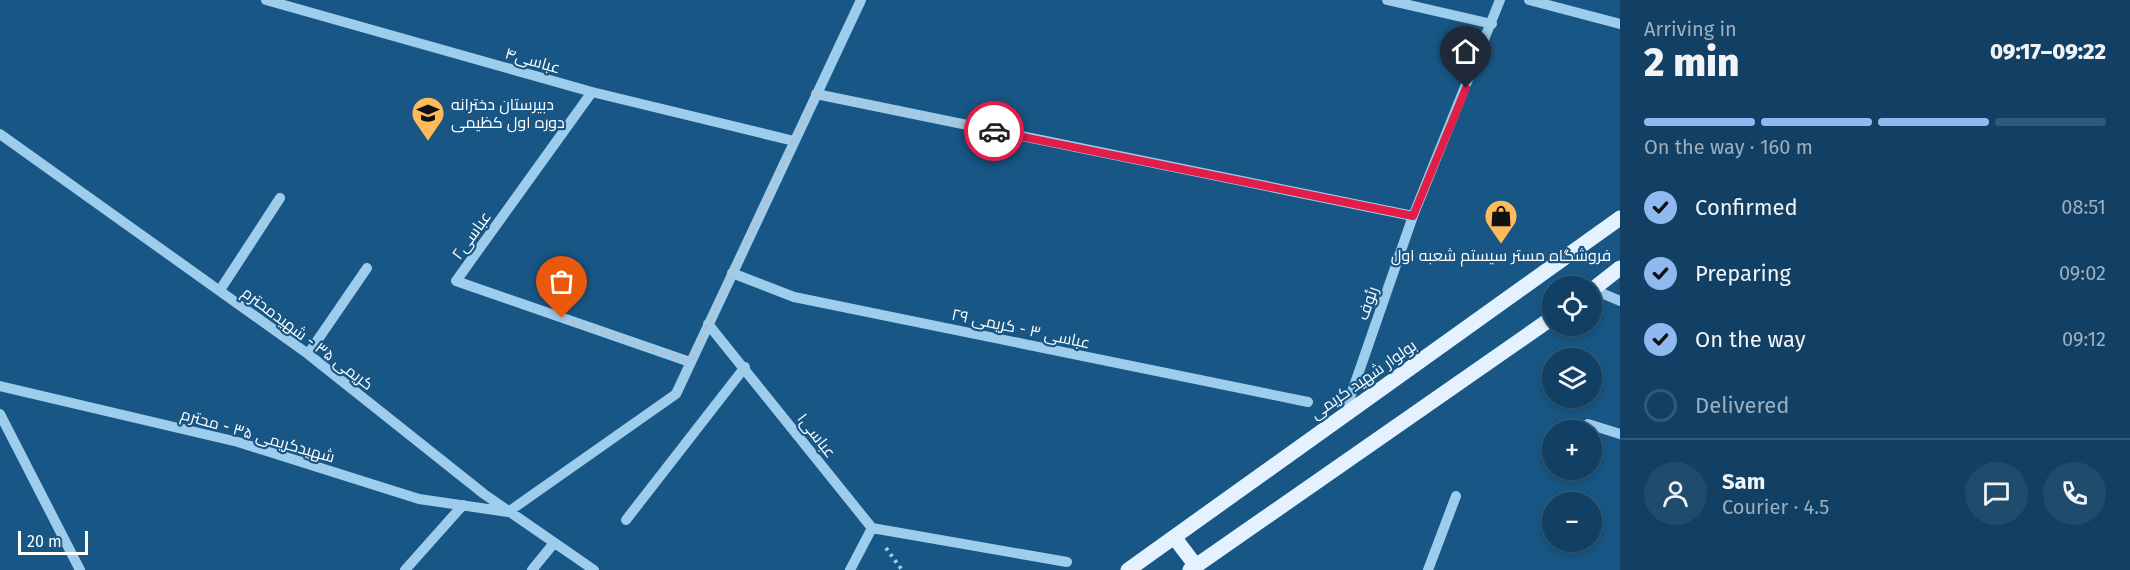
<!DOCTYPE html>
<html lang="en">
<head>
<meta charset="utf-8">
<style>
	:root { --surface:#124064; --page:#1f4b6d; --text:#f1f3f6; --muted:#9cafbf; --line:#315978; --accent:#90b9f0 }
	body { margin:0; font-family:"Fira Sans",Cairo,sans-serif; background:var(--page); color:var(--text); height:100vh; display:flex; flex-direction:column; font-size:22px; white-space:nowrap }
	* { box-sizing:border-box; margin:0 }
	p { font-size:20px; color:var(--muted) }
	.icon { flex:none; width:33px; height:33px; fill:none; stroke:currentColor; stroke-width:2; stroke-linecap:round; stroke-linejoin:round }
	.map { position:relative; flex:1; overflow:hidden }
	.panel { display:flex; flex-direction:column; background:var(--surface); width:510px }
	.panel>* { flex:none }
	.controls { position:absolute; left:1542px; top:276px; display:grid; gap:12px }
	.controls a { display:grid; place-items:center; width:60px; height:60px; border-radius:50%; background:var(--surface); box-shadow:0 3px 9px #0003,0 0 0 2px var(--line); font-size:30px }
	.scale { position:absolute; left:18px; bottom:15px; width:70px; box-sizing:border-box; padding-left:6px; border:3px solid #fff; border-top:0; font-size:16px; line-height:21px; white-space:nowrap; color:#fff; -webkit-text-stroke:4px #185685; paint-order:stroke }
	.pin { position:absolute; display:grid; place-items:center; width:51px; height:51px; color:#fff; margin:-62px -26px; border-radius:50% 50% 50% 0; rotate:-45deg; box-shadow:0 0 6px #0007 }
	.pin .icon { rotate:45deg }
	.courier { position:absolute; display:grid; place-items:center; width:60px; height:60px; margin:-30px; border:4px solid #e11d48; border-radius:50%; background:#fff; color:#222; box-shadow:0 2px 8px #0007 }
	.overview em { font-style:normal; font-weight:800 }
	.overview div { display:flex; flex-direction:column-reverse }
	.overview { display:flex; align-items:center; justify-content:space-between; height:102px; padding:0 24px }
	h1 { font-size:39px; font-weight:800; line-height:45px }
	.bar { display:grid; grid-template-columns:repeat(4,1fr); gap:9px 6px; align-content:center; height:72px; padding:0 24px }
	.bar i { height:8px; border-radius:4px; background:var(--line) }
	.bar .current { background:var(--accent) }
	.bar p { grid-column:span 4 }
	.line { display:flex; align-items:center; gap:15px; padding:0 24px; border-top:2px solid var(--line) }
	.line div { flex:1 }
	.round { display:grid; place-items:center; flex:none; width:63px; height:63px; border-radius:32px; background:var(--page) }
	ol { padding:0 24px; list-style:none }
	li { display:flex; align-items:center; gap:18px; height:66px }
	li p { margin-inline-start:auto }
	li .icon { padding:6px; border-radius:50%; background:var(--accent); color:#111; stroke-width:4 }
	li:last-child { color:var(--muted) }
	li i { width:33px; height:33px; border:3px solid var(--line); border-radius:50% }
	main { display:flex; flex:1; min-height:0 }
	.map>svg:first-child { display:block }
</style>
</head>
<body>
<main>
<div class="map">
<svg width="1620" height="570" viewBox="0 0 1620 570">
	<rect width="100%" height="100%" fill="#185685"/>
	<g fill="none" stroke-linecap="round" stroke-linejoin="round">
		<!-- path -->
		<path stroke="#9eccec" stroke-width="4" stroke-dasharray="3 4.5" stroke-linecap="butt" d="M886 548 902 570"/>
		<!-- minor -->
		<path stroke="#9eccec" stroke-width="10" d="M266 0 592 92 794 141
			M1387 0 1492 24
			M1529 0 1620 24
			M592 92 456 281 690 362
			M816 94 1413 216
			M0 134 308 354 484 494 594 570
			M732 273 794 297 1308 402
			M1592 289 1620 301
			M220 290 280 198
			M708 324 872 528 850 570
			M308 354 367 268
			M0 386 238 442 419 499 508 512 676 394 861 0
			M0 414 80 570
			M1344 415 1413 216 1500 0
			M1588 424 1620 434
			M626 520 745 367
			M872 528 1067 562
			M405 570 463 505
			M532 570 554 543
			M1428 570 1456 496"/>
		<!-- major -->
		<path stroke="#e4f2ff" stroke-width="15" d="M1592 290 1620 268
			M1174 537 1196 566
			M1128 570 1620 218
			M1190 570 1552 318"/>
	</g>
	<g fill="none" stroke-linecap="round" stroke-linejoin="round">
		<!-- done -->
		<path stroke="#aec4d4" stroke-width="6" stroke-dasharray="0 10.8" d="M562 318 690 362 816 94 994 131"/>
		<!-- route -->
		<path stroke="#e11d48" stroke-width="8" d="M994 131 1413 216 1466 88"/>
	</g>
	<!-- icons -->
	<defs>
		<g id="school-pin" transform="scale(1.725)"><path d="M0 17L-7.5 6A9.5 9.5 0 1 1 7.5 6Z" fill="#ffba5a" stroke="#185685"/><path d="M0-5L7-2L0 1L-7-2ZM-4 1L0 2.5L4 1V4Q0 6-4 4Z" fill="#111"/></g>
		<g id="shop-pin" transform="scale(1.725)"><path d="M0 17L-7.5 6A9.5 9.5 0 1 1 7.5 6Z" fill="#ffba5a" stroke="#185685"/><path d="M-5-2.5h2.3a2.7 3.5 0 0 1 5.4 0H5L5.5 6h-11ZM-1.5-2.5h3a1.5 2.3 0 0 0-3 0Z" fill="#111"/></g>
	</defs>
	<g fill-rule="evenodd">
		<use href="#school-pin" x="428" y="113"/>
		<use href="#shop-pin" x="1501" y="216"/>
	</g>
	<g text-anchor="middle" stroke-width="4.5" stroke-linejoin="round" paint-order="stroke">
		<!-- street labels -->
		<g font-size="16" fill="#fff" stroke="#185685">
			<text transform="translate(533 60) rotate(16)" y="6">عباسی۴</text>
			<text transform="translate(471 235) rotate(-54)" y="6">عباسی۲</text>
			<text transform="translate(1367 303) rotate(-71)" y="6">رئوف</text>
			<text transform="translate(1021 328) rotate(12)" y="6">عباسی ۳ - کریمی ۲۹</text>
			<text transform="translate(308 338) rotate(37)" y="6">کریمی ۳۵ - شهیدمحترم</text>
			<text transform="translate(1363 379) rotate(-35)" y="6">بولوار شهید کریمی</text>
			<text transform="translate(258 435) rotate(16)" y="6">شهیدکریمی ۳۵ - محترم</text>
			<text transform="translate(817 435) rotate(52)" y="6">عباسی۱</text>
		</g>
		<!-- poi labels -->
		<g font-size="16" fill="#fff" stroke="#185685" text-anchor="start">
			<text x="451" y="110">دبیرستان دخترانه<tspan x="451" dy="18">دوره اول کظیمی</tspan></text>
			<text x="1501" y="261" text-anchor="middle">فروشگاه مستر سیستم شعبه اول</text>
		</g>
	</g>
</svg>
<div class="controls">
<a><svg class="icon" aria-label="locate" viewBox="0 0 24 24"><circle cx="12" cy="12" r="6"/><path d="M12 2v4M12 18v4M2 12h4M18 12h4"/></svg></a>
<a><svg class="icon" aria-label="layers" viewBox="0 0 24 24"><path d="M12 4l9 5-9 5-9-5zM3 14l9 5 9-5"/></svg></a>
<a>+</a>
<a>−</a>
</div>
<div class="scale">20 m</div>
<div class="pin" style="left:562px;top:318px;background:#ea580c"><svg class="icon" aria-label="bag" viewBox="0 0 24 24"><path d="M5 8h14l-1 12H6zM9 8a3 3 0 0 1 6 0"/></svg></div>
<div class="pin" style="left:1466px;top:88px;background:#1f2937"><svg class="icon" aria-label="home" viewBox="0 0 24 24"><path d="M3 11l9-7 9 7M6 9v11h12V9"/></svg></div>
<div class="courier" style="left:994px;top:131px"><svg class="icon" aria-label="car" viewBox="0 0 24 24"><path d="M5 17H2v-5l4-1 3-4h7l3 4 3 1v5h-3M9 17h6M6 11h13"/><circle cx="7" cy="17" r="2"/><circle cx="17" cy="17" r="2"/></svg></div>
</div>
<section class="panel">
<div class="overview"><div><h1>2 min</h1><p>Arriving in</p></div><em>09:17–09:22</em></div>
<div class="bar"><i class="current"></i><i class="current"></i><i class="current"></i><i></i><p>On the way · 160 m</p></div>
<ol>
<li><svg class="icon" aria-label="check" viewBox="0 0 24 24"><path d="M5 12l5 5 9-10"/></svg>Confirmed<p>08:51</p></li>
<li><svg class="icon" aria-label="check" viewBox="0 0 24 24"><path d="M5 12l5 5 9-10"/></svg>Preparing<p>09:02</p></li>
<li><svg class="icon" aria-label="check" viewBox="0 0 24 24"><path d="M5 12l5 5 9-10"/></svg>On the way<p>09:12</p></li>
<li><i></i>Delivered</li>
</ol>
<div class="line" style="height:108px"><a class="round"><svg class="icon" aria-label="person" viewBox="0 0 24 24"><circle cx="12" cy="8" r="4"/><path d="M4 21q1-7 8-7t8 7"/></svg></a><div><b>Sam</b><p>Courier · 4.5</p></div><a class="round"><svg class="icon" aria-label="chat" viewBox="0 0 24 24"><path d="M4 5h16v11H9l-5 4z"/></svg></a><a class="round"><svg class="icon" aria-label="phone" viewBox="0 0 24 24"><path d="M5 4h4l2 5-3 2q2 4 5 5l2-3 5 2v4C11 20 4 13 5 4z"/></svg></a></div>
</section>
</main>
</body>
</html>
